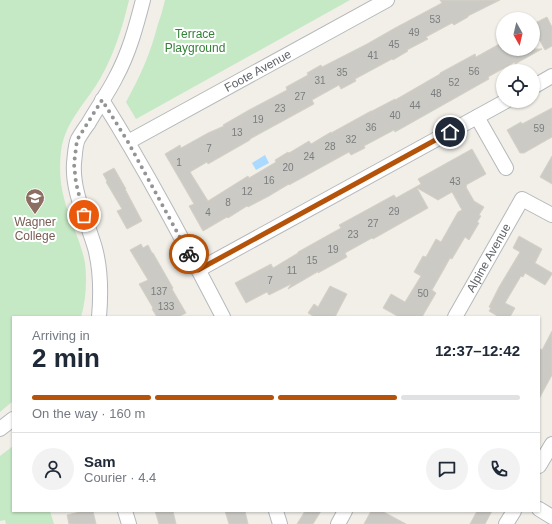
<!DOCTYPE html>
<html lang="en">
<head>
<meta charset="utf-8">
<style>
	:root { --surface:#fff; --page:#f2f2f3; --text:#1f2937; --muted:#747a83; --line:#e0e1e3; --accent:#b45309 }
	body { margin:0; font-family:Helvetica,sans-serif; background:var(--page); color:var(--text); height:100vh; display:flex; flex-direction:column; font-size:15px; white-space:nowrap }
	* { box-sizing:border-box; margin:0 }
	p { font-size:13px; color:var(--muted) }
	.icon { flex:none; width:22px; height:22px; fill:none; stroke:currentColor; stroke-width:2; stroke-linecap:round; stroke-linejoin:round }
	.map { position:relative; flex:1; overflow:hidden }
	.panel { position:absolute; left:12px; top:316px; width:528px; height:196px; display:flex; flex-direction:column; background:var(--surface); border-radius:0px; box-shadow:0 1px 3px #0004 }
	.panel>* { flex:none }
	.needle { width:26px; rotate:172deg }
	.fabs { position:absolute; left:496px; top:12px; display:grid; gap:8px }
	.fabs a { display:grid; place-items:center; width:44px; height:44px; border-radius:50%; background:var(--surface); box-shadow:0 1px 3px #0004; font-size:20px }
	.pin { position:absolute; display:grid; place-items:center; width:34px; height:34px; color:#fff; margin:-17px; border:2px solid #fff; border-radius:50%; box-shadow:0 1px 4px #0007 }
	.courier { position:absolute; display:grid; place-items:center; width:40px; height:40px; margin:-20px; border:3px solid #b45309; border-radius:50%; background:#fff; color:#222; box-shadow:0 1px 5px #0007 }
	.head em { font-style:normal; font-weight:700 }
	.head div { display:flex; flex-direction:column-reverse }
	.head { display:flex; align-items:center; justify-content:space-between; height:68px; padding:0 20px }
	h1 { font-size:26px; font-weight:700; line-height:30px }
	.bar { display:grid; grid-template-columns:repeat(4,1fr); gap:6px 4px; align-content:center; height:48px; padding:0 20px }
	.bar i { height:5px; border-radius:3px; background:var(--line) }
	.bar .selected { background:var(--accent) }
	.bar p { grid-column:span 4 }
	.line { display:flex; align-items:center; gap:10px; padding:0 20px; border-top:1px solid var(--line) }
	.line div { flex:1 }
	.round { display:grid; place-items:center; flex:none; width:42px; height:42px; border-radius:21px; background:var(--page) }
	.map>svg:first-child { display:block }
</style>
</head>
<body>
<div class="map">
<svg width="552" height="524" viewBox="0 0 552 524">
	<rect width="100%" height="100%" fill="#f1efe8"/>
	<!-- green -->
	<path fill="#c5e8c5" d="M0 0H129C123 26 114 54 101 77 87 102 65 121 61 151 59 168 60 185 65 202 71 223 81 242 85 263 87 281 86 300 81 317H13V401L0 412Z
		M165 0H350L136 119 126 102C140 77 151 52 158 24 161 16 163 8 165 0Z
		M13 446V511H50L54 524H6L5 520 0 521V456Z"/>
	<!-- water -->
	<path fill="#aadaff" d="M265 155 269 163 256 170 252 163Z"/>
	<!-- building -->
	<path fill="#cccac5" stroke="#d6d1c6" d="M440 0H500L468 16V17L454 25 452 23 426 37 428 39 407 50 408 51 393 60 392 59 355 79 356 81 341 89 339 85 312 100 314 104 250 139V140L208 164 207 162 190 172 208 201 248 176 249 178 276 162 275 160 288 152 289 153 309 141 311 144 331 132V133L371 111H372L395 99V100L440 74V73L475 54 476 57 503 42V49H542L515 64V62L488 77 489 79 395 132 394 130 364 146 365 148 351 155 349 152 289 185V184L269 196 248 207 247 206 228 218 227 217 203 231 189 206 194 204 165 154 180 145 181 148 208 133 224 126 223 125 249 110 287 90 286 87 308 75 307 73 321 65 322 67 367 44 395 28 442 3Z
		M547 17 552 27V46L545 50 533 28V24Z
		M552 108V137L524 153H520L507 130 521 122 522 124Z
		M472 149 486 174 466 185 467 186 466 187 474 201 484 207 479 215 481 216 477 222 479 223 469 240 465 237 452 259 450 258 444 269 432 290 436 293 422 317H399L383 308 391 294 405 302 421 276 414 272 423 256 426 257 436 239 441 242 458 212 462 210 452 192 438 200 417 188 428 208 373 239 372 238 345 253 347 257 318 273 319 271 288 289 291 284 269 295 267 292 246 303 235 283 271 264 273 268 298 253V252L341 228 339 225 394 195 396 198 421 184 418 179Z
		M552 156V184L540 177Z
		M114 168 126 189H125L142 221 127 229 117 211 122 209 106 182 107 181 103 174Z
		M519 236 542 249 535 263 552 273V274L545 285 525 273 523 277 521 276 505 303 515 308 510 317H499L489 311 491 308 489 307 499 287 520 252 513 248Z
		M141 244 143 248 148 245 152 253H153L173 288 172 289 186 313 178 317H157L152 309 153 308 139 284 148 280 130 250Z
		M330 286 347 294 335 317H312L313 316 308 313 314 304 318 307Z
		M552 331V375L539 399V348L542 350Z
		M84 511H93L96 524H69L67 515Z
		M155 511H173L176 524H159Z
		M225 511H245L248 524H229Z
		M305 511H321L313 524H297Z
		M371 511H382L406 524H364Z
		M477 511H492L485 524H470Z"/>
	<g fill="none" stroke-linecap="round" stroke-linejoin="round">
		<!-- street casing -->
		<g stroke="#b5b8bc" stroke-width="16">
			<g id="street">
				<path d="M533 87 552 76"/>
				<path d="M102 100C146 170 185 244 223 317"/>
				<path d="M477 117 506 168"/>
				<path id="s1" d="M128 142 387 0"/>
				<path d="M198 270 506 101"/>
				<path d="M99 317C101 294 101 270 95 248 87 220 72 192 74 163 75 156 75 145 78 139 81 134 84 129 88 124 97 108 108 93 116 77 129 53 136 27 143 0"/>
				<path id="s2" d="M455 317 522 199 552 215"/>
				<path d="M0 429 13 419"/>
				<path d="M539 466 552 444"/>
				<path d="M539 509 552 517"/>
				<path d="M125 511 129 524"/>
				<path d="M276 511 280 524"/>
				<path d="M338 524 345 511"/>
				<path d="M506 524 514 511"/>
			</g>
		</g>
		<!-- street -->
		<use href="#street" stroke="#fff" stroke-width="14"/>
	</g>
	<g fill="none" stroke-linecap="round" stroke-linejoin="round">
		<!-- done -->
		<path stroke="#929495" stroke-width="4" stroke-dasharray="0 7.2" d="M84 215 76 183 74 164 77 140 102 100 128 142 189 254"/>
		<!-- route -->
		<path stroke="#b45309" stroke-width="5" d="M189 254 198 270 450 132"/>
	</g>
	<!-- icons -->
	<defs>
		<g id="university-pin" transform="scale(1)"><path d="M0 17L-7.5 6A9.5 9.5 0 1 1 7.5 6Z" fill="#8d6e63" stroke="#fff"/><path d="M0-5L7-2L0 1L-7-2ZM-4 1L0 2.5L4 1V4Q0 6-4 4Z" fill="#fff"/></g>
	</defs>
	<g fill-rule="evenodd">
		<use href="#university-pin" x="35" y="198"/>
	</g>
	<g text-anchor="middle" stroke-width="4" stroke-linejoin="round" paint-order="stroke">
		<!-- number labels -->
		<g font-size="10" fill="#7a7d7f">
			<text x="435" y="23">53</text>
			<text x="414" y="36">49</text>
			<text x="394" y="48">45</text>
			<text x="373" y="59">41</text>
			<text x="474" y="75">56</text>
			<text x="342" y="76">35</text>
			<text x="320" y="84">31</text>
			<text x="454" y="86">52</text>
			<text x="436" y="97">48</text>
			<text x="300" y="100">27</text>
			<text x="415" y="109">44</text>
			<text x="280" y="112">23</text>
			<text x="395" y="119">40</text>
			<text x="258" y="123">19</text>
			<text x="371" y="131">36</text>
			<text x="539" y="132">59</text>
			<text x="237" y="136">13</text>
			<text x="351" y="143">32</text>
			<text x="330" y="150">28</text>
			<text x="209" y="152">7</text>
			<text x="309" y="160">24</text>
			<text x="179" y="166">1</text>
			<text x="288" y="171">20</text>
			<text x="269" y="184">16</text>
			<text x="455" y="185">43</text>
			<text x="247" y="195">12</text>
			<text x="228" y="206">8</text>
			<text x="394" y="215">29</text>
			<text x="208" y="216">4</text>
			<text x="373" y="227">27</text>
			<text x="353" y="238">23</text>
			<text x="333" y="253">19</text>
			<text x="312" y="264">15</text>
			<text x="292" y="274">11</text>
			<text x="270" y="284">7</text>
			<text x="159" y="295">137</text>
			<text x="423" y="297">50</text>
			<text x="166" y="310">133</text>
		</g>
		<!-- park labels -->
		<g font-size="12" fill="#348238" stroke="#fff">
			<text x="195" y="38">Terrace<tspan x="195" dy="14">Playground</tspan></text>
		</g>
		<!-- street labels -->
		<g font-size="12" fill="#5f6368" stroke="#fff">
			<text dy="4" stroke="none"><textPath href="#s1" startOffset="148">Foote Avenue</textPath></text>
			<text dy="4" stroke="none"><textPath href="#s2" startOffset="68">Alpine Avenue</textPath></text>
		</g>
		<!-- education labels -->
		<g font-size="12" fill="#785e54" stroke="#fff">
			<text x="35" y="226">Wagner<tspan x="35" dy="14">College</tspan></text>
		</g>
	</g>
</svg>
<div class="fabs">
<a><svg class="needle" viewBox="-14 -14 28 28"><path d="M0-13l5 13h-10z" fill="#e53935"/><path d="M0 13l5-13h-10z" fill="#747a83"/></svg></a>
<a><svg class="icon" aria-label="locate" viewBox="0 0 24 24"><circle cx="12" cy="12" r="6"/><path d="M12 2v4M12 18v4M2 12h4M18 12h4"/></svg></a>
</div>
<div class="pin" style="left:84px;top:215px;background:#ea580c"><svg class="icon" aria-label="bag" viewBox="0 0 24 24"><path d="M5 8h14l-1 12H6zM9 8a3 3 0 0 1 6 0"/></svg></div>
<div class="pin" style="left:450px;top:132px;background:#1f2937"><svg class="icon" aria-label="home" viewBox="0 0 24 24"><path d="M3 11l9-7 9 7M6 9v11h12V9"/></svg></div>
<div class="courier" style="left:189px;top:254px"><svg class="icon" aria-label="bike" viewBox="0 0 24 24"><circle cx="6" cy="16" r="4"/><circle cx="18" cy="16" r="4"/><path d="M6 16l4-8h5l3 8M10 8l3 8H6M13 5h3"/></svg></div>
<section class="panel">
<div class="head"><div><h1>2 min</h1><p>Arriving in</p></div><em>12:37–12:42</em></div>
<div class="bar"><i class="selected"></i><i class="selected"></i><i class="selected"></i><i></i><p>On the way · 160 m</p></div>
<div class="line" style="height:72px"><a class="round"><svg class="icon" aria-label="person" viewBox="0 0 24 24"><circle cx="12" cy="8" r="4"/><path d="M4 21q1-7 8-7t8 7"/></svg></a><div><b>Sam</b><p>Courier · 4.4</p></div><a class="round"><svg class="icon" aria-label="chat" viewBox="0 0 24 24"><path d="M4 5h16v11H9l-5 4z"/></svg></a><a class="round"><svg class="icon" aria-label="phone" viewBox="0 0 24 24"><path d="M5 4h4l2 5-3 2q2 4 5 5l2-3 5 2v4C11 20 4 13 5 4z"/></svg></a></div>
</section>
</div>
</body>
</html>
